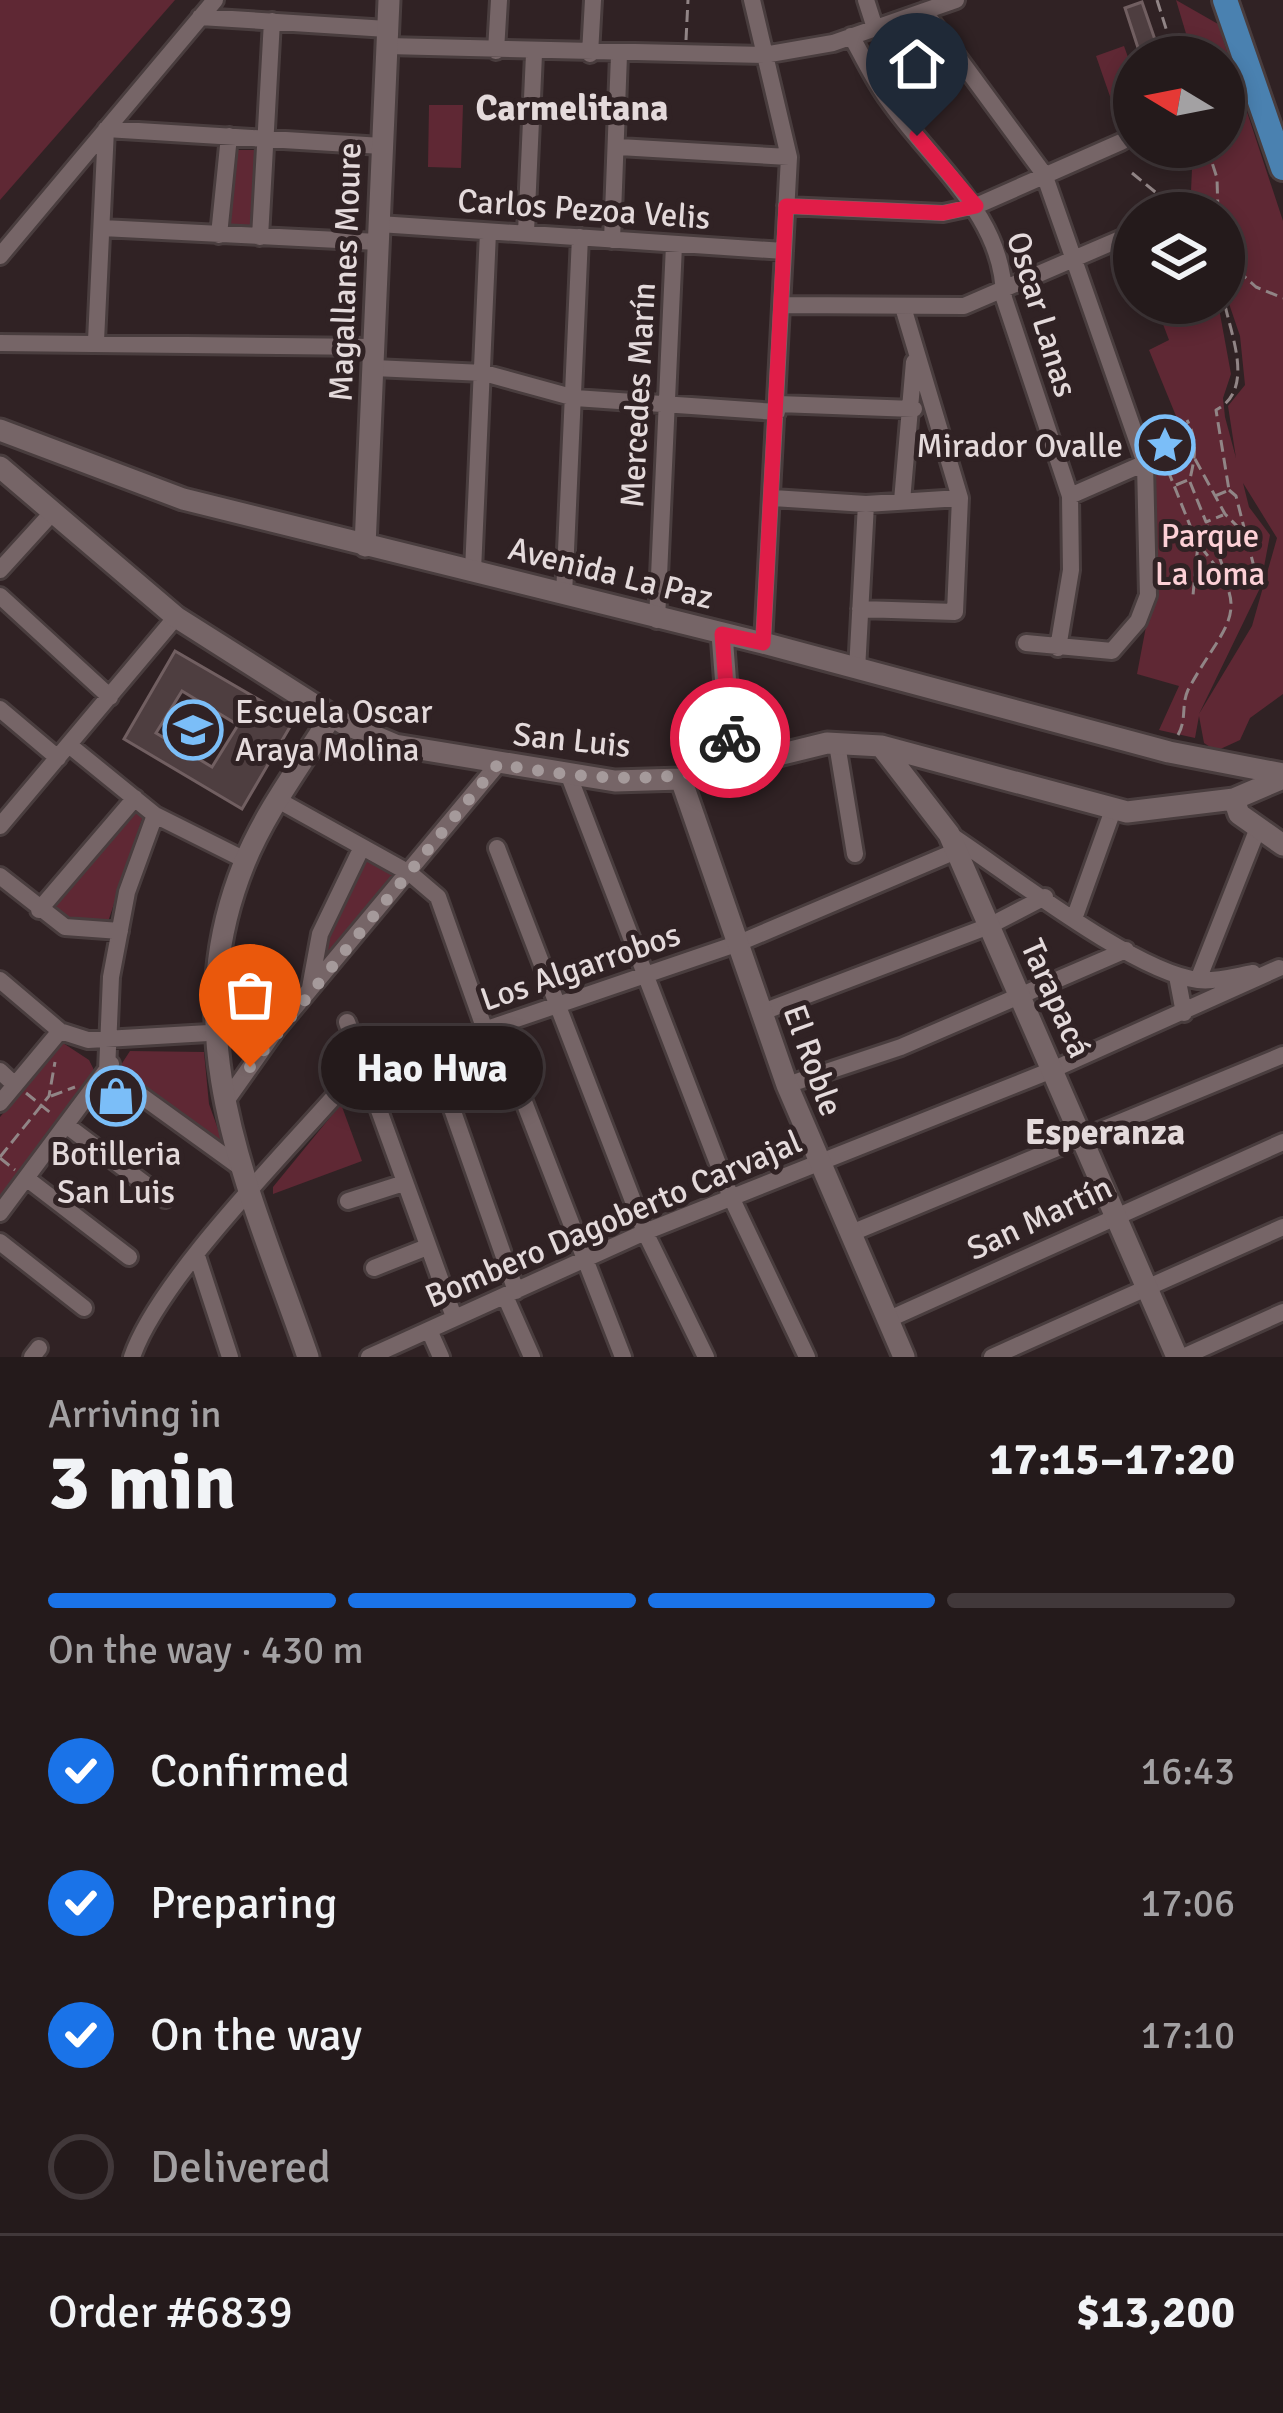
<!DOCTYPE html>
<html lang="en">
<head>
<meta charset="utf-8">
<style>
	:root { --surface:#241a1b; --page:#2c2324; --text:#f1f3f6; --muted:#a3a1a3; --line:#41383a; --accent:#1a73e8 }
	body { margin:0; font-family:Signika,sans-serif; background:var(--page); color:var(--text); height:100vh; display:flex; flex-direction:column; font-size:45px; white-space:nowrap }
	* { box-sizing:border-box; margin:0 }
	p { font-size:39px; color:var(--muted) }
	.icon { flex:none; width:66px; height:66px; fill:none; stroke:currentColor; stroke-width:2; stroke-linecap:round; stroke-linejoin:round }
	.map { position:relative; height:1357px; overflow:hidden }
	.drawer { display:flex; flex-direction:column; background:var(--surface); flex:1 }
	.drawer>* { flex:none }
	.needle { width:78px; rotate:280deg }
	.fabs { position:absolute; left:1113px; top:36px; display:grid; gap:24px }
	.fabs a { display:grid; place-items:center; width:132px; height:132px; border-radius:50%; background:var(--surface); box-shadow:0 6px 18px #0003,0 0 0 3px var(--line); font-size:60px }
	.pin { position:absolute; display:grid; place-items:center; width:102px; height:102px; color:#fff; margin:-123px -51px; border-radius:50% 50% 50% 0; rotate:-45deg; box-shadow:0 0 12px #0007 }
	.pin .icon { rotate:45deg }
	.courier { position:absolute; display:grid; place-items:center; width:120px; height:120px; margin:-60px; border:9px solid #e11d48; border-radius:50%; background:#fff; color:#222; box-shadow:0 3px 15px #0007 }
	.bubble { position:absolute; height:84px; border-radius:42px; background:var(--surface); box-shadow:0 6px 18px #0003,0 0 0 3px var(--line); font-size:39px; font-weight:700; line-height:84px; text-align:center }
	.head em { font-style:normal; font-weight:700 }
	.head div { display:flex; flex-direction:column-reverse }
	.head { display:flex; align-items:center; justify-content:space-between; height:204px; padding:0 48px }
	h1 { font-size:78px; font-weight:700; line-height:90px }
	.bar { display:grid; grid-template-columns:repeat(4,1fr); gap:18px 12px; align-content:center; height:144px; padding:0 48px }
	.bar i { height:15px; border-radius:9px; background:var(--line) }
	.bar .active { background:var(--accent) }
	.bar p { grid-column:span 4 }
	.line { display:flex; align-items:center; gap:30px; padding:0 48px; border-top:3px solid var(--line) }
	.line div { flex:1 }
	ol { padding:0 48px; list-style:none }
	li { display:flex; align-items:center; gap:36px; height:132px }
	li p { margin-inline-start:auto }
	li .icon { padding:12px; border-radius:50%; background:var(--accent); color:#fff; stroke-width:4 }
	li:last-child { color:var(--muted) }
	li i { width:66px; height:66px; border:6px solid var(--line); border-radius:50% }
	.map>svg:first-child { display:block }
</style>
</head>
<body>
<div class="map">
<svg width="1283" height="1357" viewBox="0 0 1283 1357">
	<rect width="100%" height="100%" fill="#302224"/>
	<!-- green -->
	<path fill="#5f2834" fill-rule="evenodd" d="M0 0H175L0 200Z
		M1176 0 1218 24 1283 221V694L1250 718 1240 740 1216 751 1204 743 1199 716 1195 738 1159 730 1179 686 1137 674 1155 579 1154 468 1169 456 1170 441 1163 429H1146L1176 416 1149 350 1169 340 1155 303H1218L1231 374 1223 398 1225 417 1236 458 1228 406 1245 385 1240 336 1224 289V213H1190L1193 147H1224V57H1193ZM1243 483 1277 538 1252 626 1199 714 1260 588 1270 535 1249 507Z
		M1124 46 1134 74V98L1113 105 1096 56Z
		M429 105H463L461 168 428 167Z
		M235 150H255L250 227 228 226Z
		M133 809 143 816 107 925 61 920 47 908Z
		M363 854 395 874 318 973 330 927Z
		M63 1043 89 1060 95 1072 0 1201V1117Z
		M130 1051 204 1052 209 1104 227 1154 117 1071Z
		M341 1104 362 1161 273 1194V1187Z"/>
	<!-- building -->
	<path fill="#4e3e40" stroke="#715f61" stroke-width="3" fill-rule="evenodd" d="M1142 2 1161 57H1141L1125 8Z
		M175 651 294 720 242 809 124 739ZM182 691 238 725 212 767 156 733Z"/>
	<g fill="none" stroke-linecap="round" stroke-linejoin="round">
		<!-- street casing -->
		<g stroke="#493d3e" stroke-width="22">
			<path id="street" d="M752 0 789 157 763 643
				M866 0 875 28
				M924 11 1044 174 1145 463 1148 595 1138 621 1112 651 1026 643
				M200 17 387 29
				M851 36C864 58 874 81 889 101 932 163 1004 216 1004 298L1070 496 1071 570 1058 648
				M387 46 764 55 833 43 956 0
				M496 51 499 0
				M590 54 593 0
				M619 147 789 157
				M786 206 943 213 976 206 1121 142
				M379 224 784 251
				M102 228 378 242
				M526 232 534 54
				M219 235 229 136
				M260 237 272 21
				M612 240 619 55
				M0 256 215 0
				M782 305 964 306 1134 233
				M96 341 106 129 382 146
				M0 343 374 347
				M374 368 484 373 575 398 777 412
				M778 404 914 409
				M1070 496 1145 463
				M773 498 866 504 960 498
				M902 501 914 362
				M0 570 51 514
				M473 571 488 232
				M564 595 580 237
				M0 596 110 697
				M860 609 955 612 960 498 903 307
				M657 620 674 245
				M857 670 866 504
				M0 709 58 758
				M837 744 855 854
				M69 745 155 815 245 860
				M569 776 730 1195 807 1357
				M278 800 411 874 438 897 485 1030
				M155 815 127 892 111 977 107 1071 244 1170
				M0 826 176 617
				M949 834C1007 872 1135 973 1198 980 1216 982 1236 976 1253 973
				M497 848 645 1232 706 1357
				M0 876 65 927 120 931
				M39 910 135 798
				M1075 916 1113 810
				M1177 976 1184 1013
				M0 980 60 1031 88 1040 277 1029
				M1198 980 1258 828
				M310 988 320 934 362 847
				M760 1013 989 926 1045 897
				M347 1022 454 1317
				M495 1027 623 1357
				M431 1049 516 1291
				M0 1071 15 1085
				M787 1085 901 1047 1126 950
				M0 1103 60 1031
				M224 1104 277 1029 498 764
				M66 1125 165 1199
				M26 1178 129 1257
				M348 1201 404 1183
				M0 1213 111 1064
				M849 1234 1283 1055
				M0 1242 84 1308
				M197 1256 230 1357
				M374 1268 427 1247
				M505 1296 532 1357
				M887 1320 1283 1142
				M429 1330 441 1357
				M32 1357 39 1348
				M132 1357C159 1278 290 1148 348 1081L364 1071 739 943 956 851
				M369 1357 645 1232 1052 1070 1279 968
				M992 1357 1283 1227
				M1183 1357 1283 1312"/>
		</g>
		<!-- secondary casing -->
		<g stroke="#493d3e" stroke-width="27">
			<path id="secondary" d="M0 430 183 499 763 643 1169 752 1283 774
				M0 467 176 617 343 723 395 745 615 781 681 779 827 743 881 746 1127 812 1234 799 1283 778
				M365 546 389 0
				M722 634 732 765
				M881 746 949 834 1177 1357
				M681 779 787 1085 904 1357
				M1234 799 1239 814 1283 845
				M308 1357C251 1192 173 1039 244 864 265 812 302 763 332 715"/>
		</g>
		<!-- primary casing -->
		<g stroke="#493d3e" stroke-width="30">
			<path id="primary" d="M1225 0 1283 168"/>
		</g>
		<!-- path -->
		<path stroke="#918586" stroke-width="3" stroke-dasharray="12 6" stroke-linecap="butt" d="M1157 0 1175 57
			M686 40 688 0
			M1207 147 1217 178 1218 213
			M1132 173 1181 213
			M1224 258 1256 287 1283 298
			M1161 453 1197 543
			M1195 459 1225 514 1246 535
			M1190 482 1206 522 1223 515
			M1176 485 1190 479C1195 457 1198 441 1187 420
			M1229 490 1236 496 1255 571
			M1215 496 1229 490 1216 410C1256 389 1230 334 1224 300
			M1207 525 1225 572
			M1178 735C1187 719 1181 705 1188 690 1225 621 1258 613 1198 544L1193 595
			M26 1093 52 1114
			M51 1096 75 1087
			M0 1157 49 1096 55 1062
			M0 1158 15 1170"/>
		<!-- street -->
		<use href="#street" stroke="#766567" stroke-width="16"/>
		<!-- secondary -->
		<use href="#secondary" stroke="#766567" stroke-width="21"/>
		<!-- primary -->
		<use href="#primary" stroke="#4a81b0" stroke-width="24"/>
	</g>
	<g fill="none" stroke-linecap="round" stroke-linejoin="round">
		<!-- done -->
		<path stroke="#a59a9b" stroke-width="12" stroke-dasharray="0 21.6" d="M250 1067 498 764C579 778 652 786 732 765L730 738"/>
		<!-- route -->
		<path stroke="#e11d48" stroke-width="15" d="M730 738 722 634 763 643 786 206 943 213 976 206 917 136"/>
	</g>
	<!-- icons -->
	<defs>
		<g id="sight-ring" transform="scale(3)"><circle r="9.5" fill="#302224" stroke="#7bbef8" stroke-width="1.5"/><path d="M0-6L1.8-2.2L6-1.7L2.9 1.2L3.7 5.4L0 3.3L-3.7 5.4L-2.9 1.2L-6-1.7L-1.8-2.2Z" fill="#7bbef8"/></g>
		<g id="school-ring" transform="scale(3)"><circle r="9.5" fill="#302224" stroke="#7bbef8" stroke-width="1.5"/><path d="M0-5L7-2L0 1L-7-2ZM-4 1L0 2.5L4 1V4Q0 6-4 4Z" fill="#7bbef8"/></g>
		<g id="shop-ring" transform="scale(3)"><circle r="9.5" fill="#302224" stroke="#7bbef8" stroke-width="1.5"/><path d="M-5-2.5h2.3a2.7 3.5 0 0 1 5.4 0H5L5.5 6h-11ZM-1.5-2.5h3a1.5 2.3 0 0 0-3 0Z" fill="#7bbef8"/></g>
	</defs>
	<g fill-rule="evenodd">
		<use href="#sight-ring" x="1165" y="445"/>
		<use href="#school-ring" x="193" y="730"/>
		<use href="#shop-ring" x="116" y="1096"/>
	</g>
	<g text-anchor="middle" stroke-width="10" stroke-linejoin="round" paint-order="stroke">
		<!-- street labels -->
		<g font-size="33" fill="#e4dadb" stroke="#302224">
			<text transform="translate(584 208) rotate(4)" y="12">Carlos Pezoa Velis</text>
			<text transform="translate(344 272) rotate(-88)" y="12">Magallanes Moure</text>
			<text transform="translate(1043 314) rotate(73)" y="12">Oscar Lanas</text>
			<text transform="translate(637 395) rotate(-87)" y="12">Mercedes Marín</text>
			<text transform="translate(611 572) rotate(14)" y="12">Avenida La Paz</text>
			<text transform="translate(572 739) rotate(6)" y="12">San Luis</text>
			<text transform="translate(580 966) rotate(-19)" y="12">Los Algarrobos</text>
			<text transform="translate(1057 998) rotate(66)" y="12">Tarapacá</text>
			<text transform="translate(814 1060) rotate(70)" y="12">El Roble</text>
			<text transform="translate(1039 1217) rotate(-25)" y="12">San Martín</text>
			<text transform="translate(613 1218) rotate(-23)" y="12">Bombero Dagoberto Carvajal</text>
		</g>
		<!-- poi labels -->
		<g font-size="33" fill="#e4dadb" stroke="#302224" text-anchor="end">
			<text x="1123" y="457">Mirador Ovalle</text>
			<text x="235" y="723" text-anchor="start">Escuela Oscar<tspan x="235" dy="38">Araya Molina</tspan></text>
			<text x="116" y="1165" text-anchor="middle">Botilleria<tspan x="116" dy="38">San Luis</tspan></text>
		</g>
		<!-- park labels -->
		<g font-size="33" fill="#fdd0d6" stroke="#302224">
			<text x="1210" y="547">Parque<tspan x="1210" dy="38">La loma</tspan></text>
		</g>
		<!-- neighbourhood labels -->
		<g font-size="36" font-weight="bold" fill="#e4dadb" stroke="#302224">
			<text x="572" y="120">Carmelitana</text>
			<text x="1105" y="1144">Esperanza</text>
		</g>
	</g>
</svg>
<div class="fabs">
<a><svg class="needle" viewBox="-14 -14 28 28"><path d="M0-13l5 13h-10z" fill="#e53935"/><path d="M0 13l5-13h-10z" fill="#a3a1a3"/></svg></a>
<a><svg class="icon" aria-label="layers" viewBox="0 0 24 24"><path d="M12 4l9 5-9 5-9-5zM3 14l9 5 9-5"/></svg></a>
</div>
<div class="pin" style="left:250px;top:1067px;background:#ea580c"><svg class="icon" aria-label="bag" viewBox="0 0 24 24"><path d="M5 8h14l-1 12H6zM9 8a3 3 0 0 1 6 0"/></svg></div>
<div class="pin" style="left:917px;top:136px;background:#1f2937"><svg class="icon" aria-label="home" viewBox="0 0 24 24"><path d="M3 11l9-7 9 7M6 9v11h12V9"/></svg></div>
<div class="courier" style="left:730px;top:738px"><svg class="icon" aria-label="bike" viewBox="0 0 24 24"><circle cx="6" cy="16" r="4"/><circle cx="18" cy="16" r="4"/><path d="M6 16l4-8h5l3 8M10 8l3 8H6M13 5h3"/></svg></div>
<div class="bubble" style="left:321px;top:1026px;width:222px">Hao Hwa</div>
</div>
<section class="drawer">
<div class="head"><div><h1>3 min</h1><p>Arriving in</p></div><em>17:15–17:20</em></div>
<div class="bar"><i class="active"></i><i class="active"></i><i class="active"></i><i></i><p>On the way · 430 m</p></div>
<ol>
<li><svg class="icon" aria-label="check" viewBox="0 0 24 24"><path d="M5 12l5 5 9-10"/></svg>Confirmed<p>16:43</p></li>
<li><svg class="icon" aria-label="check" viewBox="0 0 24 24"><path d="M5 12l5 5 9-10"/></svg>Preparing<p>17:06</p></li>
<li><svg class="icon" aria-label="check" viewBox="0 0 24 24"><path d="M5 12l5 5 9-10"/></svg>On the way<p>17:10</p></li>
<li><i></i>Delivered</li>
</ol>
<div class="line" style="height:156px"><div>Order #6839</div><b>$13,200</b></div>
</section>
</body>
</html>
